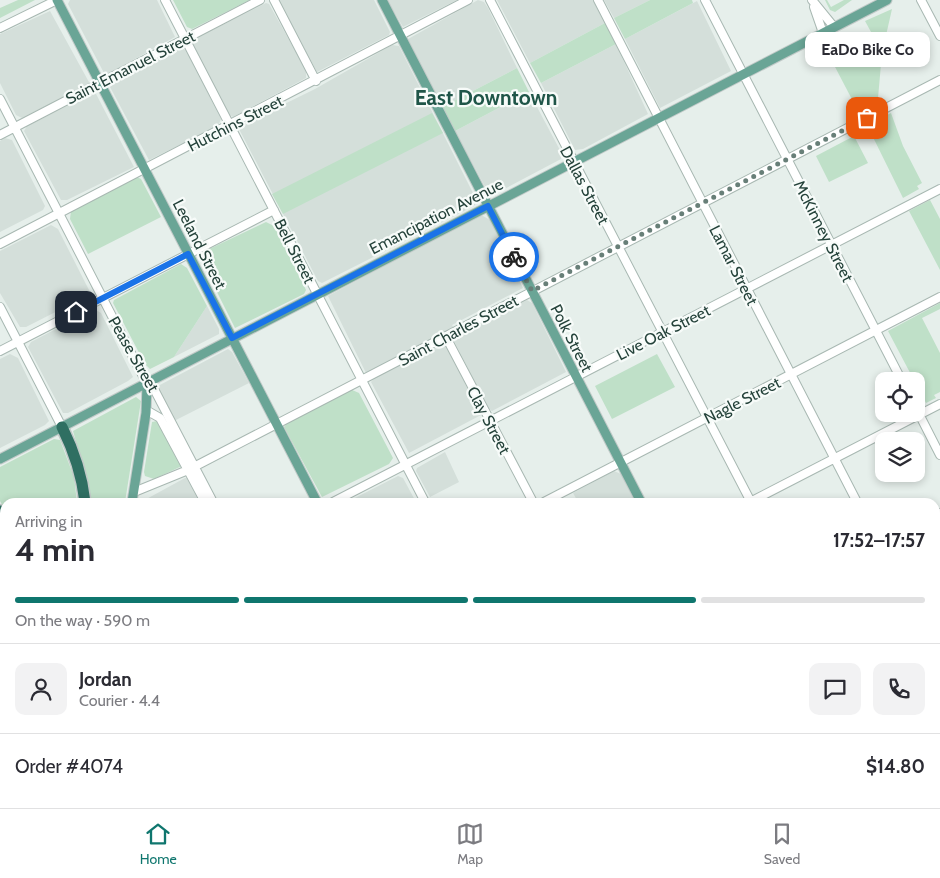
<!DOCTYPE html>
<html lang="en">
<head>
<meta charset="utf-8">
<style>
	:root { --surface:#fff; --page:#f2f2f3; --text:#2b2b33; --muted:#7c7c81; --line:#e1e1e2; --accent:#0f766e }
	body { margin:0; font-family:Cabin,sans-serif; background:var(--page); color:var(--text); height:100vh; display:flex; flex-direction:column; font-size:19px; white-space:nowrap }
	* { box-sizing:border-box; margin:0 }
	p { font-size:16px; color:var(--muted) }
	.icon { flex:none; width:28px; height:28px; fill:none; stroke:currentColor; stroke-width:2; stroke-linecap:round; stroke-linejoin:round }
	.map { position:relative; flex:1; overflow:hidden }
	.sheet { position:absolute; left:0px; top:498px; width:940px; height:311px; display:flex; flex-direction:column; background:var(--surface); border-radius:15px 15px 0 0; box-shadow:0 2px 8px #0003 }
	.sheet>* { flex:none }
	.fabs { position:absolute; left:875px; top:372px; display:grid; gap:10px }
	.fabs a { display:grid; place-items:center; width:50px; height:50px; border-radius:10px; background:var(--surface); box-shadow:0 2px 8px #0003; font-size:25px }
	.pin { position:absolute; display:grid; place-items:center; width:42px; height:42px; color:#fff; margin:-21px; border-radius:10px; box-shadow:0 2px 8px #0006 }
	.courier { position:absolute; display:grid; place-items:center; width:50px; height:50px; margin:-25px; border:4px solid #1a73e8; border-radius:50%; background:#fff; color:#222; box-shadow:0 1px 6px #0007 }
	.bubble { position:absolute; height:35px; border-radius:10px; background:var(--surface); box-shadow:0 2px 8px #0003; font-size:16px; font-weight:700; line-height:35px; text-align:center }
	.overview em { font-style:normal; font-weight:700 }
	.overview div { display:flex; flex-direction:column-reverse }
	.overview { display:flex; align-items:center; justify-content:space-between; height:85px; padding:0 15px }
	h1 { font-size:32px; font-weight:700; line-height:38px }
	.bar { display:grid; grid-template-columns:repeat(4,1fr); gap:8px 5px; align-content:center; height:60px; padding:0 15px }
	.bar i { height:6px; border-radius:4px; background:var(--line) }
	.bar .selected { background:var(--accent) }
	.bar p { grid-column:span 4 }
	.line { display:flex; align-items:center; gap:12px; padding:0 15px; border-top:1px solid var(--line) }
	.line div { flex:1 }
	.round { display:grid; place-items:center; flex:none; width:52px; height:52px; border-radius:10px; background:var(--page) }
	.tabs { display:flex; justify-content:space-around; align-items:center; height:70px; border-top:1px solid var(--line); background:var(--surface); font-size:14px; color:var(--muted) }
	.tabs a { display:grid; justify-items:center; gap:2px }
	.tabs .selected { color:var(--accent) }
	.map>svg:first-child { display:block }
</style>
</head>
<body>
<div class="map">
<svg width="940" height="808" viewBox="0 0 940 808">
	<rect width="100%" height="100%" fill="#e6efeb"/>
	<!-- built -->
	<path fill="#d4dfda" d="M70 0H157L175 37 109 73H104L68 4Z
		M278 0H374L390 32 389 35 317 72Z
		M387 0H457L403 27Z
		M478 0 484 2 488 8 517 68 442 107 408 39Z
		M497 0H593L605 23 530 63Z
		M604 0H650L614 18Z
		M697 1 731 71 660 108 625 39Z
		M266 3 269 4 306 70V78L233 117 228 114 193 44 197 38Z
		M50 11 90 84 22 118 16 115 0 83V34Z
		M616 44 648 114 583 149 575 150 541 83Z
		M392 45 399 46 477 201 474 206 322 283 318 281 239 129 244 124 315 89Z
		M179 46 187 51 221 119 218 126 149 160 110 87 113 82Z
		M95 92 134 167 67 200H61L24 131 27 126Z
		M529 92 561 152V159L495 194H489L455 131Z
		M5 138 12 140 45 206 43 210 0 232V141Z
		M478 216H483L490 220 523 288 452 325 454 328 366 373 328 296Z
		M51 225 58 229 90 292 87 296 26 327H20L0 293V251Z
		M527 300 532 303 566 372 492 411 488 408 453 339Z
		M207 306 219 329V334L174 357Z
		M94 309 101 313 133 377 128 381 68 413H63L28 347 31 342Z
		M440 343 447 346 481 415 409 453 371 382 376 376Z
		M228 349 232 352 249 383 174 421 158 386Z
		M10 354 18 358 49 421 45 425 0 448V359Z
		M445 452 459 482 430 497 416 471 417 468Z
		M614 471 621 474 634 500 629 502H578L573 493Z
		M398 476 403 478 416 502H347Z
		M185 478H188L202 502H141Z
		M696 804H786L777 808H698Z"/>
	<!-- green -->
	<path fill="#bfe0c8" d="M18 0H35L0 18V8Z
		M173 0H250L192 29 187 27Z
		M650 0H692L693 3 625 39 614 18Z
		M825 0H827L831 7 844 0H852L835 12 830 10Z
		M892 9 882 53 878 98 857 109 834 65 877 43 865 21Z
		M605 23 616 44 541 83 530 63Z
		M517 68 529 92 455 131 442 107Z
		M432 113 443 133 283 214 272 194Z
		M891 113 903 146 922 183 917 186 919 189 903 198 867 125Z
		M854 136 868 163 829 182 816 156Z
		M137 177 141 179 161 217 88 254 70 219 71 211Z
		M930 200 940 219V270L909 211Z
		M266 222 274 226 306 290 304 294 235 328 199 256 203 252Z
		M181 264 187 268 207 306 174 357 150 369 145 364 113 303 114 300Z
		M940 303V309L922 318 940 353V392L934 395 936 398 926 403 888 331Z
		M657 354 675 387 612 419 595 386Z
		M350 389 359 393 393 458 389 464 322 497 284 427 288 422Z
		M136 397 141 401 125 502H90L88 483 73 431Z
		M157 421 182 466 154 479 145 476 144 472 152 422Z
		M54 439 60 440 74 477 77 502H5V510L0 501V467Z
		M0 656 5 667V719L0 709Z
		M627 804H686L688 808H629Z
		M806 804H842L844 808H808Z
		M858 804H892L894 808H861Z"/>
	<g fill="none" stroke-linecap="round" stroke-linejoin="round">
		<!-- minor casing -->
		<g stroke="#a8b8b2" stroke-width="10">
			<path id="minor" d="M165 0 425 502
				M274 0 316 81
				M490 0 751 502
				M598 0 857 502
				M705 0 902 381
				M812 0 834 27
				M921 0 940 36
				M814 7 823 33
				M0 28 57 0
				M0 99 147 384 154 389 213 502
				M0 135 260 0
				M0 244 468 0
				M0 307 62 427
				M446 337 533 502
				M0 351 274 210
				M916 408 940 455
				M146 410 160 418 205 502
				M134 492 188 470 940 80
				M333 502 940 189
				M544 502 940 297
				M750 502 940 404
				M935 516 940 513
				M935 624 940 621
				M935 653 940 663
				M935 731 940 728
				M0 780 5 778
				M386 804 388 808
				M691 804 693 808
				M907 804 909 808
				M160 808 168 804
				M575 808 583 804
				M784 808 792 804"/>
		</g>
		<!-- major casing -->
		<g stroke="#c2cac8" stroke-width="11">
			<path id="major" d="M57 0 317 502
				M382 0 641 502
				M0 459 887 0
				M132 502 146 413 147 384
				M0 726 5 735
				M140 804 141 808
				M475 804 477 808
				M797 804 799 808"/>
		</g>
		<!-- highway casing -->
		<g stroke="#c2cac8" stroke-width="14">
			<path id="highway" d="M62 427C74 451 82 475 85 502
				M0 511 5 521
				M0 545 5 556
				M0 564 5 573
				M0 590 5 601
				M0 633 5 643
				M40 804 42 808
				M60 804 62 808
				M82 804 84 808
				M100 804 102 808
				M122 804 124 808"/>
		</g>
		<!-- minor -->
		<use href="#minor" stroke="#fff" stroke-width="8"/>
		<!-- major -->
		<use href="#major" stroke="#6aa596" stroke-width="9"/>
		<!-- highway -->
		<use href="#highway" stroke="#2f6f62" stroke-width="11"/>
	</g>
	<g fill="none" stroke-linecap="round" stroke-linejoin="round">
		<!-- done -->
		<path stroke="#687f78" stroke-width="5" stroke-dasharray="0 9" d="M514 257 532 291 867 118"/>
		<!-- route -->
		<path stroke="#1a73e8" stroke-width="6" d="M76 312 188 254 232 338 488 206 514 257"/>
	</g>
	<g text-anchor="middle" stroke-width="4.5" stroke-linejoin="round" paint-order="stroke">
		<!-- street labels -->
		<g font-size="16" fill="#24423a" stroke="#f7fbf9">
			<text transform="translate(130 67) rotate(-27)" y="6">Saint Emanuel Street</text>
			<text transform="translate(235 123) rotate(-27)" y="6">Hutchins Street</text>
			<text transform="translate(585 185) rotate(62)" y="6">Dallas Street</text>
			<text transform="translate(436 216) rotate(-27)" y="6">Emancipation Avenue</text>
			<text transform="translate(824 231) rotate(63)" y="6">McKinney Street</text>
			<text transform="translate(200 244) rotate(63)" y="6">Leeland Street</text>
			<text transform="translate(295 251) rotate(63)" y="6">Bell Street</text>
			<text transform="translate(734 265) rotate(63)" y="6">Lamar Street</text>
			<text transform="translate(458 330) rotate(-28)" y="6">Saint Charles Street</text>
			<text transform="translate(663 332) rotate(-27)" y="6">Live Oak Street</text>
			<text transform="translate(572 338) rotate(63)" y="6">Polk Street</text>
			<text transform="translate(134 354) rotate(60)" y="6">Pease Street</text>
			<text transform="translate(742 400) rotate(-27)" y="6">Nagle Street</text>
			<text transform="translate(489 420) rotate(62)" y="6">Clay Street</text>
		</g>
		<!-- district labels -->
		<g font-size="21" font-weight="bold" fill="#1f5548" stroke="#f7fbf9">
			<text x="486" y="105">East Downtown</text>
		</g>
	</g>
</svg>
<div class="fabs">
<a><svg class="icon" aria-label="locate" viewBox="0 0 24 24"><circle cx="12" cy="12" r="6"/><path d="M12 2v4M12 18v4M2 12h4M18 12h4"/></svg></a>
<a><svg class="icon" aria-label="layers" viewBox="0 0 24 24"><path d="M12 4l9 5-9 5-9-5zM3 14l9 5 9-5"/></svg></a>
</div>
<div class="pin" style="left:867px;top:118px;background:#ea580c"><svg class="icon" aria-label="bag" viewBox="0 0 24 24"><path d="M5 8h14l-1 12H6zM9 8a3 3 0 0 1 6 0"/></svg></div>
<div class="pin" style="left:76px;top:312px;background:#1f2937"><svg class="icon" aria-label="home" viewBox="0 0 24 24"><path d="M3 11l9-7 9 7M6 9v11h12V9"/></svg></div>
<div class="courier" style="left:514px;top:257px"><svg class="icon" aria-label="bike" viewBox="0 0 24 24"><circle cx="6" cy="16" r="4"/><circle cx="18" cy="16" r="4"/><path d="M6 16l4-8h5l3 8M10 8l3 8H6M13 5h3"/></svg></div>
<div class="bubble" style="left:805px;top:32px;width:125px">EaDo Bike Co</div>
<section class="sheet">
<div class="overview"><div><h1>4 min</h1><p>Arriving in</p></div><em>17:52–17:57</em></div>
<div class="bar"><i class="selected"></i><i class="selected"></i><i class="selected"></i><i></i><p>On the way · 590 m</p></div>
<div class="line" style="height:90px"><a class="round"><svg class="icon" aria-label="person" viewBox="0 0 24 24"><circle cx="12" cy="8" r="4"/><path d="M4 21q1-7 8-7t8 7"/></svg></a><div><b>Jordan</b><p>Courier · 4.4</p></div><a class="round"><svg class="icon" aria-label="chat" viewBox="0 0 24 24"><path d="M4 5h16v11H9l-5 4z"/></svg></a><a class="round"><svg class="icon" aria-label="phone" viewBox="0 0 24 24"><path d="M5 4h4l2 5-3 2q2 4 5 5l2-3 5 2v4C11 20 4 13 5 4z"/></svg></a></div>
<div class="line" style="height:65px"><div>Order #4074</div><b>$14.80</b></div>
</section>
</div>
<nav class="tabs">
<a class="selected"><svg class="icon" aria-label="home" viewBox="0 0 24 24"><path d="M3 11l9-7 9 7M6 9v11h12V9"/></svg>Home</a>
<a><svg class="icon" aria-label="map" viewBox="0 0 24 24"><path d="M3 6l6-2 6 2 6-2v14l-6 2-6-2-6 2zM9 4v14M15 6v14"/></svg>Map</a>
<a><svg class="icon" aria-label="saved" viewBox="0 0 24 24"><path d="M7 4h10v16l-5-4-5 4z"/></svg>Saved</a>
</nav>
</body>
</html>
